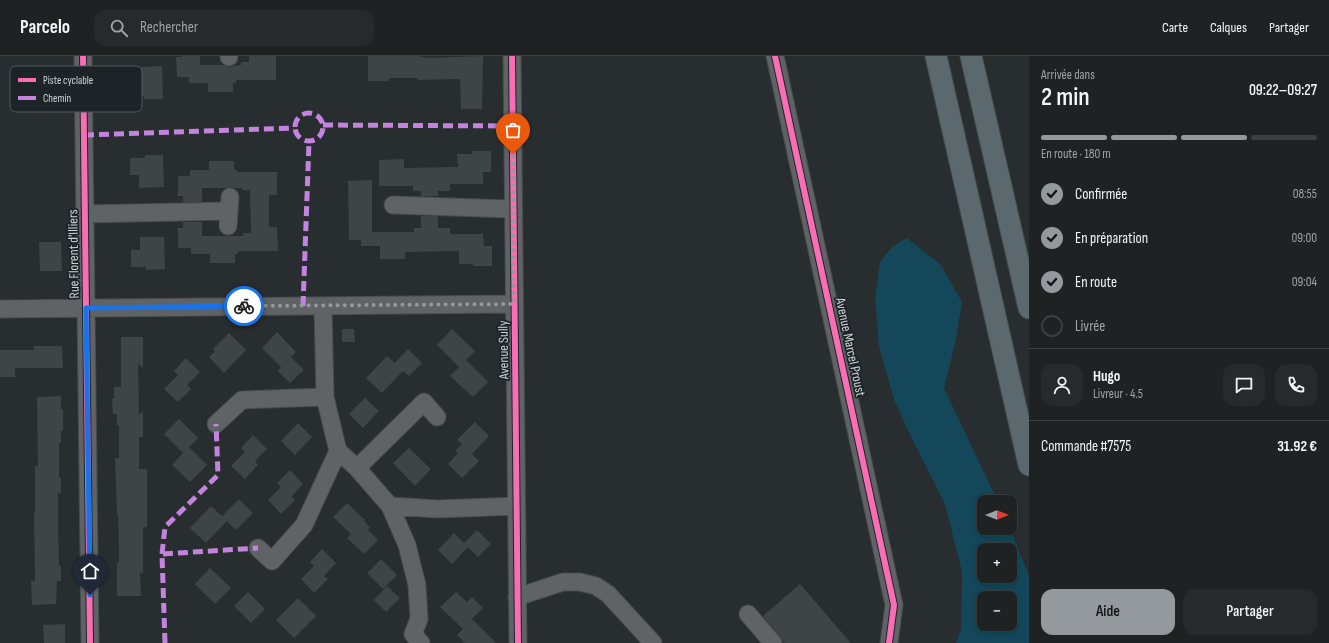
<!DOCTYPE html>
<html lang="fr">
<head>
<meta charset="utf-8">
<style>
	:root { --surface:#1e2223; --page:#262a2b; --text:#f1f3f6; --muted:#a1a4a6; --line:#3c3f41; --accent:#93999c }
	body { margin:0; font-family:"Sofia Sans Condensed",sans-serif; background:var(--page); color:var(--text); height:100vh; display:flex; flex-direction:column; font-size:15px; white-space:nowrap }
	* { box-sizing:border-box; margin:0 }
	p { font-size:13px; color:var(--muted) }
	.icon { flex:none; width:22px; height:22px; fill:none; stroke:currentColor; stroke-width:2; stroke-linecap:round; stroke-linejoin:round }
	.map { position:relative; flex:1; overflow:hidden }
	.details { display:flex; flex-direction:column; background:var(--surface); width:300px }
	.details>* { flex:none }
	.needle { width:26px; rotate:90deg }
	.fabs { position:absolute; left:977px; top:439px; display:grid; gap:8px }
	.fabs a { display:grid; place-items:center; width:40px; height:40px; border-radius:8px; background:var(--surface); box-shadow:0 2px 6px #0003,0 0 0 1px var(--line); font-size:20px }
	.pin { position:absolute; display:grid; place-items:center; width:34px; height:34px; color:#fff; margin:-41px -17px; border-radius:50% 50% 50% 0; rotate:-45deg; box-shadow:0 0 4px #0007 }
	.pin .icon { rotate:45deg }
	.courier { position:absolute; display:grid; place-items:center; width:40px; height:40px; margin:-20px; border:3px solid #1a73e8; border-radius:50%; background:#fff; color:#222; box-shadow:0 1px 5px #0007 }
	.headline em { font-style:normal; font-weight:600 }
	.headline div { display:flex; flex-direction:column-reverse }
	.headline { display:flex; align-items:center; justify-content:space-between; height:68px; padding:0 12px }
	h1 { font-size:26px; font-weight:600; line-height:30px }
	.bar { display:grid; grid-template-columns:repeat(4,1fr); gap:6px 4px; align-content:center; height:48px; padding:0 12px }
	.bar i { height:5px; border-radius:3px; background:var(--line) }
	.bar .active { background:var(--accent) }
	.bar p { grid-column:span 4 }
	.line { display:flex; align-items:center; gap:10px; padding:0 12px; border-top:1px solid var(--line) }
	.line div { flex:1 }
	.round { display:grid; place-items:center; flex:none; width:42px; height:42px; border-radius:12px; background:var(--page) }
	ol { padding:0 12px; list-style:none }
	li { display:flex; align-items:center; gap:12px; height:44px }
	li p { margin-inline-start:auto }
	li .icon { padding:4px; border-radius:50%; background:var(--accent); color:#111; stroke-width:4 }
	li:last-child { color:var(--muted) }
	li i { width:22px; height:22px; border:2px solid var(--line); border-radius:50% }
	.cta { display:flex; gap:8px; margin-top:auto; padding:8px 12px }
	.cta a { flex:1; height:46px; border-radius:12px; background:var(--accent); color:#111; font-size:16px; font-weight:600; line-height:46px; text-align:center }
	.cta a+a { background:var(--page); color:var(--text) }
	header { display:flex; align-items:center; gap:24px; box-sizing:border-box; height:56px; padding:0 20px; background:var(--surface); border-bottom:1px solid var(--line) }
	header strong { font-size:19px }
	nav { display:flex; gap:22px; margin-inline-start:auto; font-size:14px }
	.search { width:280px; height:36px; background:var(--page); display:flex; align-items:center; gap:10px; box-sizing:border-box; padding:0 14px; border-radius:12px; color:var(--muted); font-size:15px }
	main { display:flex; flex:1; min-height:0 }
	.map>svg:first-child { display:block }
</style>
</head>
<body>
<header>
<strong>Parcelo</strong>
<div class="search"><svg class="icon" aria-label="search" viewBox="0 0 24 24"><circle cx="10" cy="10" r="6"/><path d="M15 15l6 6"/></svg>Rechercher</div>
<nav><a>Carte</a><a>Calques</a><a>Partager</a></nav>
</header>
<main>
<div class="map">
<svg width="1029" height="587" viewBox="0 0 1029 587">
	<rect width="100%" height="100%" fill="#282d2f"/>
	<!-- green -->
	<path fill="#134759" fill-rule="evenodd" d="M907 182 941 209 962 246 955 288 944 332 998 446H984V472H1010L1029 520V587H956L961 573 962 516 945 448 913 385 894 344 879 290 875 243 880 206 892 191ZM984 494H1010V520H984ZM984 542H1010V568H984Z"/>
	<!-- building -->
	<path fill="#3f4446" d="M182 0H200V9H223L229 11 241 9V6H249V0H276V24H236V27H233V36H208V27H189V21H177L176 1H182Z
		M368 0H418L426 2 483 0 482 53H461L460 23 418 24V22H389V25H368Z
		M162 10 163 43H144V40H130L129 23H138V11Z
		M472 95H491V116H483V128H450V135H438V140H421V135H413V130H379V104L404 103V112L458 111 457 98H472Z
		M145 99H163L164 131 139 132V119H130V102H145Z
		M209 105H234V114H237V116H277V139H269V171H277L278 195H238V198H235V207H210V198H191V192H178V172H183V166H202V180H243V177H251L250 134H242V132H202V146H183V140H178V120H190V114H209Z
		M372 124V176H414V172H421V160H438V172H450V178H483L484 190H492V210H473V208H459V195L405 196V203H380V190H361V184H349L348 125Z
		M140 181H164L165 213 146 214V211H131V194H140Z
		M39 186H61L62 215H40Z
		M342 273H354L355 286H342Z
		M452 273 475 295 459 311 437 289Z
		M277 276 296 296 291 301 304 314 290 327 278 315 281 311 262 292Z
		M229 277 246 294 224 317 209 301 215 295 213 293Z
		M121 281H143V312L138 307 139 359 143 355V381H139V413H147V471H143V517H140L141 540H117V506H119V494L118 459H117L115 402H119V369H117V358H113L112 343H114V331H121Z
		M34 290H62L63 312H15V321H0V294H34Z
		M408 293 422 307 409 320 403 315 382 337 366 322 387 300 395 307Z
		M186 302 200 316 187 329 191 333 178 346 164 333 178 319 174 315Z
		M466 304 488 326 473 341 450 320Z
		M61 340V353H63V375H61V387H59V422H61V437H58V468L59 510H61V525H57L56 548 32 549 31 525H35L34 456H35V410H38L37 341Z
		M365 342 379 355 363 372 349 358Z
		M179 363 198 382 189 391 207 409 190 426 172 409 183 397 164 378Z
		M475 366 489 380 472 398 479 405 462 422 448 408 458 397 455 395 462 388 457 384Z
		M298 367 312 381 295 399 281 385Z
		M253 379 267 393 255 405 258 409 245 423 231 410 245 396 241 392Z
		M409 392 431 413 415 430 393 407Z
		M290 414 303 428 291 441 295 444 281 458 268 444 281 431 277 427Z
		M239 443 253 457 236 474 227 465 206 487 190 472 211 450 224 462 222 460Z
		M347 447 365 464 364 465 370 471 368 474 378 484 364 498 347 482 351 478 333 461Z
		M477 474 491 488 478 501 464 487Z
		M454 477 468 491 452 508 438 494Z
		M322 493 336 507 324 520 328 523 314 537 301 523 314 510 310 506Z
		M381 503 397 519 383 533 367 517Z
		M210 512 231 532 215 548 195 528Z
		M800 528 851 587H785L782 584 763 560Z
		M387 530 400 542 386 556 374 544Z
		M248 536 265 553 251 567 234 550Z
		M456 536 467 546 472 541 483 552 472 563 496 587H465L457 579 463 573 440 551Z
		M298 542 316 560 294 582 276 564Z
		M65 568V587H44L43 569Z"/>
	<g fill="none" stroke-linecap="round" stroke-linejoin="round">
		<!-- minor casing -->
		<g stroke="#464b4c" stroke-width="19">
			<path id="minor" d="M83 0 90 587
				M229 0V1
				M512 0 518 587
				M775 0 894 549 889 587
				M393 149 513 153
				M85 158 229 155
				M228 170 230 141
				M323 250 325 341 338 395 357 412 390 450 438 453 516 450
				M0 253 514 248
				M216 368 242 344 325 341
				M357 412 424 346 437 361
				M390 450 407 489 417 529 419 563 413 578 421 587
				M258 492 272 505 304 469 338 395
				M517 541 563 526H580L596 530 608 538 653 587
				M748 558 773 587"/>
		</g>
		<!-- major casing -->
		<g stroke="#464b4c" stroke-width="23">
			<path id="major" d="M936 0 1029 409
				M971 0 1029 252"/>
		</g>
		<!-- minor -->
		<use href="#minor" stroke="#606365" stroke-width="17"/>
		<!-- major -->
		<use href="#major" stroke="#5b696e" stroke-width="21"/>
		<!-- quiet -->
		<path stroke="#c483df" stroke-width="5" stroke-dasharray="10 5" stroke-linecap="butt" d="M295 71a14 14 0 1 1 28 0a14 14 0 1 1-28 0Z
			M323 69 512 70
			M84 79 294 72
			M303 250 309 86
			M162 498 165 471 218 419 216 368
			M165 587 162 498 258 492"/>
		<!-- cycleway casing -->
		<g stroke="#1c2428" stroke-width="8">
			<path id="cycleway" d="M83 0 90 587
				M512 0 518 587
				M775 0 894 549 889 587"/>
		</g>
		<!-- cycleway -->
		<use href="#cycleway" stroke="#f96db3" stroke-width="6"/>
	</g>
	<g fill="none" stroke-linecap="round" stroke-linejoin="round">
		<!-- done -->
		<path stroke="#93999c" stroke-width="4" stroke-dasharray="0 7.2" d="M244 250 514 248 513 98"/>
		<!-- route -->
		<path stroke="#1a73e8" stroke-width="5" d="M90 539 86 252 244 250"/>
	</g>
	<g text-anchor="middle" stroke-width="3.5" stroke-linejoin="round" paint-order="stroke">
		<!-- street labels -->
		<g font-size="14" fill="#cdd3d6" stroke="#1c2428">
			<text transform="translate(73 198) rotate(-91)" y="5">Rue Florent d'Illiers</text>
			<text transform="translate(851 291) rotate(78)" y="5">Avenue Marcel Proust</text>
			<text transform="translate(503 294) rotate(-91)" y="5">Avenue Sully</text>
		</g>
	</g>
	<!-- legend -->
	<rect x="10" y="10" width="132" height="46" rx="6" fill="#1c2428" stroke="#51595c" stroke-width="1"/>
	<rect x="18" y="22" width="18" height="4" fill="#f96db3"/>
	<rect x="18" y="40" width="18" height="4" fill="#c483df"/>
	<g font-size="11" fill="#cdd3d6">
		<text x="43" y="28">Piste cyclable</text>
		<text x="43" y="46">Chemin</text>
	</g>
</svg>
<div class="fabs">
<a><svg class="needle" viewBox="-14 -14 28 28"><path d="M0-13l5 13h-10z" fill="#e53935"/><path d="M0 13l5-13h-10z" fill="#a1a4a6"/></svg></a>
<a>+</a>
<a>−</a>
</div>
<div class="pin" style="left:513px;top:98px;background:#ea580c"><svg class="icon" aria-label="bag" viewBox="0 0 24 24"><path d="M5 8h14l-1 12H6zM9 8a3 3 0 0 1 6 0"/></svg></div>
<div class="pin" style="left:90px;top:539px;background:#1f2937"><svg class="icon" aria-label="home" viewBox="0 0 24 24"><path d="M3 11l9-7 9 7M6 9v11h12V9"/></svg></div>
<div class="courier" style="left:244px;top:250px"><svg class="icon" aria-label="bike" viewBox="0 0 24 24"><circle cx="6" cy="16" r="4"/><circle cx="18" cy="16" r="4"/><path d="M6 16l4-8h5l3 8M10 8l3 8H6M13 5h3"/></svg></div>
</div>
<section class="details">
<div class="headline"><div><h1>2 min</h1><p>Arrivée dans</p></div><em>09:22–09:27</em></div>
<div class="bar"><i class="active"></i><i class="active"></i><i class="active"></i><i></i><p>En route · 180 m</p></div>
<ol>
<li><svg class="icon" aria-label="check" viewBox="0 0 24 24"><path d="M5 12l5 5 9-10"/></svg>Confirmée<p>08:55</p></li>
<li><svg class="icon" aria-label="check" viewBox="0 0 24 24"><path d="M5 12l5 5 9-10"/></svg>En préparation<p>09:00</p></li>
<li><svg class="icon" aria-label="check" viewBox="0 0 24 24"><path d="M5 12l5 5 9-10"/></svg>En route<p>09:04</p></li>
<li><i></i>Livrée</li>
</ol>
<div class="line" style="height:72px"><a class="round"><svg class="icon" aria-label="person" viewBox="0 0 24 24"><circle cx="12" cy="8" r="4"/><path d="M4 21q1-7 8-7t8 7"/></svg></a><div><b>Hugo</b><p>Livreur · 4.5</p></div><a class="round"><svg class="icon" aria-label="chat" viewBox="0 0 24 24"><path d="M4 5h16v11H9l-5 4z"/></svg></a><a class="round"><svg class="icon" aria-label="phone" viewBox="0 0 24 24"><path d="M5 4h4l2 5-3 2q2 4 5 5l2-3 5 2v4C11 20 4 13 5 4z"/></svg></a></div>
<div class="line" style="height:52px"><div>Commande #7575</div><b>31.92 €</b></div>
<div class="cta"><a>Aide</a><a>Partager</a></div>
</section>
</main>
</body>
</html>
